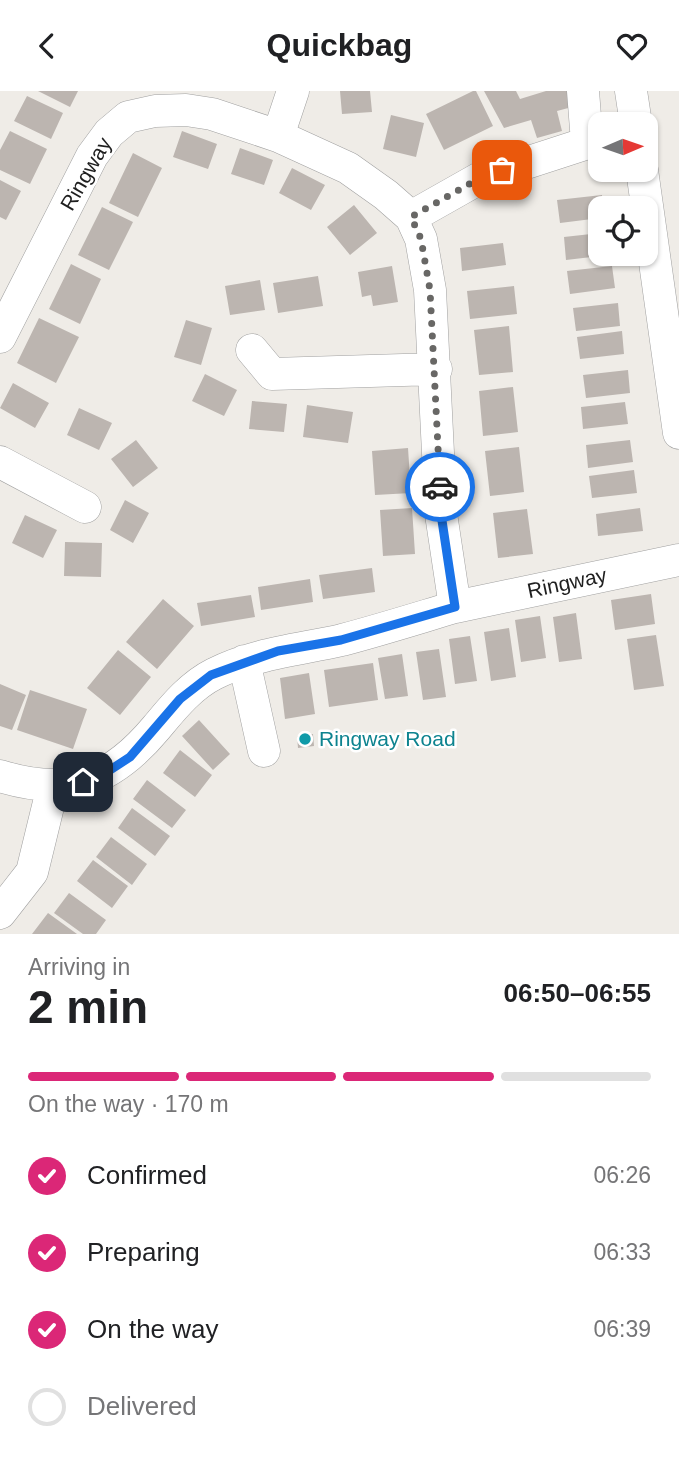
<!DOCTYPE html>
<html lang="en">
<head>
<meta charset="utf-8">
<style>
	:root { --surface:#fff; --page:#f6f6f6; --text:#202124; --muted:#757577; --line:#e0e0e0; --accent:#db2777 }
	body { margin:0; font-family:Arial,sans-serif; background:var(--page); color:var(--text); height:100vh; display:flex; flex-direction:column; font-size:26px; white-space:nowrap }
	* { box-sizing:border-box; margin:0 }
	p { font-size:23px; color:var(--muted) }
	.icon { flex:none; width:38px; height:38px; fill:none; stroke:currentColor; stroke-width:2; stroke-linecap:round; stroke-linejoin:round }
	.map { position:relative; height:843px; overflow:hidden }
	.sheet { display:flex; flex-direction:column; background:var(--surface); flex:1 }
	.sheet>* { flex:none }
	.needle { width:46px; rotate:88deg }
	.fabs { position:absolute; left:588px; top:21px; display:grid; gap:14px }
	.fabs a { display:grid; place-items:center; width:70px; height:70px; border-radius:14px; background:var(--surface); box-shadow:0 2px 5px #0004; font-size:35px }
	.pin { position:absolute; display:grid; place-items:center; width:60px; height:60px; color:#fff; margin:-30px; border-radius:14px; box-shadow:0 4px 10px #0006 }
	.courier { position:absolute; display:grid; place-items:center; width:70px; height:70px; margin:-35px; border:5px solid #1a73e8; border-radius:50%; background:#fff; color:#222; box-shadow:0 2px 9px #0007 }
	.head em { font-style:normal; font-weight:600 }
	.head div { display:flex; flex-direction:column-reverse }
	.head { display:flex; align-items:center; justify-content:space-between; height:119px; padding:0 28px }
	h1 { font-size:46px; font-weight:600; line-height:52px }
	.bar { display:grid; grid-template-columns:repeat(4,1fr); gap:10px 7px; align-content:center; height:84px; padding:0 28px }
	.bar i { height:9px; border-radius:5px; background:var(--line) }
	.bar .selected { background:var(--accent) }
	.bar p { grid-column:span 4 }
	ol { padding:0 28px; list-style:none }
	li { display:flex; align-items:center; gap:21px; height:77px }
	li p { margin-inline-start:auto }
	li .icon { padding:7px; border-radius:50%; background:var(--accent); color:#fff; stroke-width:4 }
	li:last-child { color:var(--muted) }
	li i { width:38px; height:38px; border:4px solid var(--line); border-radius:50% }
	header { display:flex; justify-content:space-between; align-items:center; height:91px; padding:0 28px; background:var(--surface); font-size:32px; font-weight:600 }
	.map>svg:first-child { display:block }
</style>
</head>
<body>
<header><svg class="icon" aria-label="back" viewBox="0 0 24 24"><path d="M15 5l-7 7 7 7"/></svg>Quickbag<svg class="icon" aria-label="heart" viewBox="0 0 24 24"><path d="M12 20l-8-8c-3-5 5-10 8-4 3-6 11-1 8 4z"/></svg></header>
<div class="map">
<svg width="679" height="843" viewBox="0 0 679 843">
	<rect width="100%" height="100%" fill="#efece7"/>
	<!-- building -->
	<path fill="#bcb5b0" d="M38 0H78L70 16Z
		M340 0H370L372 21 342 23Z
		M473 0H476L493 35 444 59 426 23Z
		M484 0H516L520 8 546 0H568L572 16 557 20 562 40 537 47 531 29 504 37Z
		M27 5 63 22 51 48 14 30Z
		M391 24 424 32 416 66 383 58Z
		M10 40 47 58 30 93 0 79V59Z
		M182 40 217 53 208 78 173 66Z
		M240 57 273 69 264 94 231 83Z
		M133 62 162 77 138 126 109 112Z
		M292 77 325 94 311 119 279 102Z
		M0 89 21 100 6 129 0 126Z
		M602 104 603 117H600V127L560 132 557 109Z
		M354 114 377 142 350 164 327 136Z
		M102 116 133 131 109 179 78 164Z
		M600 142V165L566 169 564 146Z
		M503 152 506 174 462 180 460 157Z
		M71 173 101 188 80 233 49 218Z
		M392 175 398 211 373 215 371 204 362 206 358 181Z
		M612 175 615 197 570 203 567 180Z
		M318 185 323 215 278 222 273 192Z
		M260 189 265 219 230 224 225 195Z
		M514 195 517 223 470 228 467 200Z
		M618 212 620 235 576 240 573 217Z
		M39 227 79 246 56 292 17 272Z
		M186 229 212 237 201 274 174 266Z
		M509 235 513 281 479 284 474 239Z
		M622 240 624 263 580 268 577 246Z
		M628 279 630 302 586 307 583 284Z
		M205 283 237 299 224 325 192 310Z
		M13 292 49 312 35 337 0 317Z
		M513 296 518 341 483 345 479 300Z
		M252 310 287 313 284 341 249 338Z
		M625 311 628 333 583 338 581 316Z
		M307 314 353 321 348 352 303 346Z
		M79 317 112 332 99 359 67 344Z
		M136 349 158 377 133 396 111 368Z
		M630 349 633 371 588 377 586 354Z
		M519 356 524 401 490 405 485 360Z
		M408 357 411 402 375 404 372 360Z
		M634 379 637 402 592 407 589 385Z
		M125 409 149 422 133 452 110 439Z
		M412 417 415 463 383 465 380 419Z
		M640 417 643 440 598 445 596 423Z
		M527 418 533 463 498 467 493 422Z
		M25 424 57 439 43 467 12 452Z
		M65 451 102 452 101 486 64 485Z
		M372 477 375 501 323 508 319 484Z
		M310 488 313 511 261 519 258 496Z
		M651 503 655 533 615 539 611 509Z
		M251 504 255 526 201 535 197 512Z
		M163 508 194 535 157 578 126 551Z
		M576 522 582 568 559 571 553 526Z
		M540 525 546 567 521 571 515 529Z
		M509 537 516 586 491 590 484 541Z
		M656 544 664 595 634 599 627 548Z
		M470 545 477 590 455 593 449 548Z
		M439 558 446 606 423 609 416 561Z
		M118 559 151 586 120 624 87 597Z
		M402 563 408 605 385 608 378 567Z
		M373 572 378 609 329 616 324 579Z
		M309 582 315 623 285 628 280 587Z
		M0 593 26 604 12 639 0 635Z
		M30 599 87 618 73 658 17 639Z
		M199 629 230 663 213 679 182 645Z
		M313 643 314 655 298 657 297 645Z
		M180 659 212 684 195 706 163 682Z
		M147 689 186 719 172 737 133 708Z
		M132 717 170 745 155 765 118 737Z
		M111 746 147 773 132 794 96 766Z
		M93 769 128 795 112 817 77 790Z
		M69 802 106 829 96 843H83L54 822Z
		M48 822 77 843H32Z"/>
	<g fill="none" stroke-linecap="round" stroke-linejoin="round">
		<!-- minor casing -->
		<g stroke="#a0a0a0" stroke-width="33">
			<path id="minor" d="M583 0 587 51
				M631 0 636 33
				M278 45 293 0
				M642 79 679 342
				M411 126 480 87 600 48
				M0 246 92 65 109 42 128 26 155 20 186 19 212 23 278 45 348 77 386 104 411 126 421 148 430 199 441 423 455 516C418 527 380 539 342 549 298 559 256 562 214 583 190 595 172 618 156 637 111 691 68 706 0 685
				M252 259 272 283 436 278
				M0 371 85 416
				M455 516 679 469
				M244 570 264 660
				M0 822 32 781 53 695"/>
		</g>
		<!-- minor -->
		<use href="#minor" stroke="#fff" stroke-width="32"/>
	</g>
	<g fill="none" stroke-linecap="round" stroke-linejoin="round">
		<!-- done -->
		<path stroke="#686765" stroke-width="7" stroke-dasharray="0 12.6" d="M440 396 430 199 421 148 411 126 480 87 502 79"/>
		<!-- route -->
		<path stroke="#1a73e8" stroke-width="9" d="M83 691 107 681 130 666 180 608 211 584 278 560 341 549 455 516 441 423 440 396"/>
	</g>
	<!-- markers -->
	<circle fill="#0f9aa8" stroke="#fff" stroke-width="2.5" cx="305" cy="648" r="7"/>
	<g text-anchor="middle" stroke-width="5" stroke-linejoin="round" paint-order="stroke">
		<!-- street labels -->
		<g font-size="21" fill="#1f1f1f" stroke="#fff">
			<text transform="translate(86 83) rotate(-60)" y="7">Ringway</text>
			<text transform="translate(567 492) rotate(-12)" y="7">Ringway</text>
		</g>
		<!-- culture labels -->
		<g font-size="21" fill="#0d838f" stroke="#fff" text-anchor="start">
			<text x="319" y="655">Ringway Road</text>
		</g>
	</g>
</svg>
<div class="fabs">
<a><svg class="needle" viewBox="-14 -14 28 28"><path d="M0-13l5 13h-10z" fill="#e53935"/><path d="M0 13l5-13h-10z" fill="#757577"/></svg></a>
<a><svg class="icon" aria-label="locate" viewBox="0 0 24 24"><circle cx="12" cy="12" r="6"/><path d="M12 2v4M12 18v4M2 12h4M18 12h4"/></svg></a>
</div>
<div class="pin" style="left:502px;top:79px;background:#ea580c"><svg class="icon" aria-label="bag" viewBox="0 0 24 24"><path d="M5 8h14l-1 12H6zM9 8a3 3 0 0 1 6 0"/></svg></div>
<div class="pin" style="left:83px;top:691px;background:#1f2937"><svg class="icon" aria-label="home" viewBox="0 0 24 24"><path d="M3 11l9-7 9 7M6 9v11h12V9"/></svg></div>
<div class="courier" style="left:440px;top:396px"><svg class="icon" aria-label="car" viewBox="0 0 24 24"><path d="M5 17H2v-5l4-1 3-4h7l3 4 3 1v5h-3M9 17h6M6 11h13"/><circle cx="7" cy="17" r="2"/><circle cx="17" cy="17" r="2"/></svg></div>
</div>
<section class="sheet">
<div class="head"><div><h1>2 min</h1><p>Arriving in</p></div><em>06:50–06:55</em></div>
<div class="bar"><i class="selected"></i><i class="selected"></i><i class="selected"></i><i></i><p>On the way · 170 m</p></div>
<ol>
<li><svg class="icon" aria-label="check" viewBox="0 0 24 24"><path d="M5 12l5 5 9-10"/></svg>Confirmed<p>06:26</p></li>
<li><svg class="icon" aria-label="check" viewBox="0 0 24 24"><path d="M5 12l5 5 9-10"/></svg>Preparing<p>06:33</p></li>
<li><svg class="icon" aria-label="check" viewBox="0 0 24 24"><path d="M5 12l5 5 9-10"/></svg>On the way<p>06:39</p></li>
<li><i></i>Delivered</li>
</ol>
</section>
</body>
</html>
